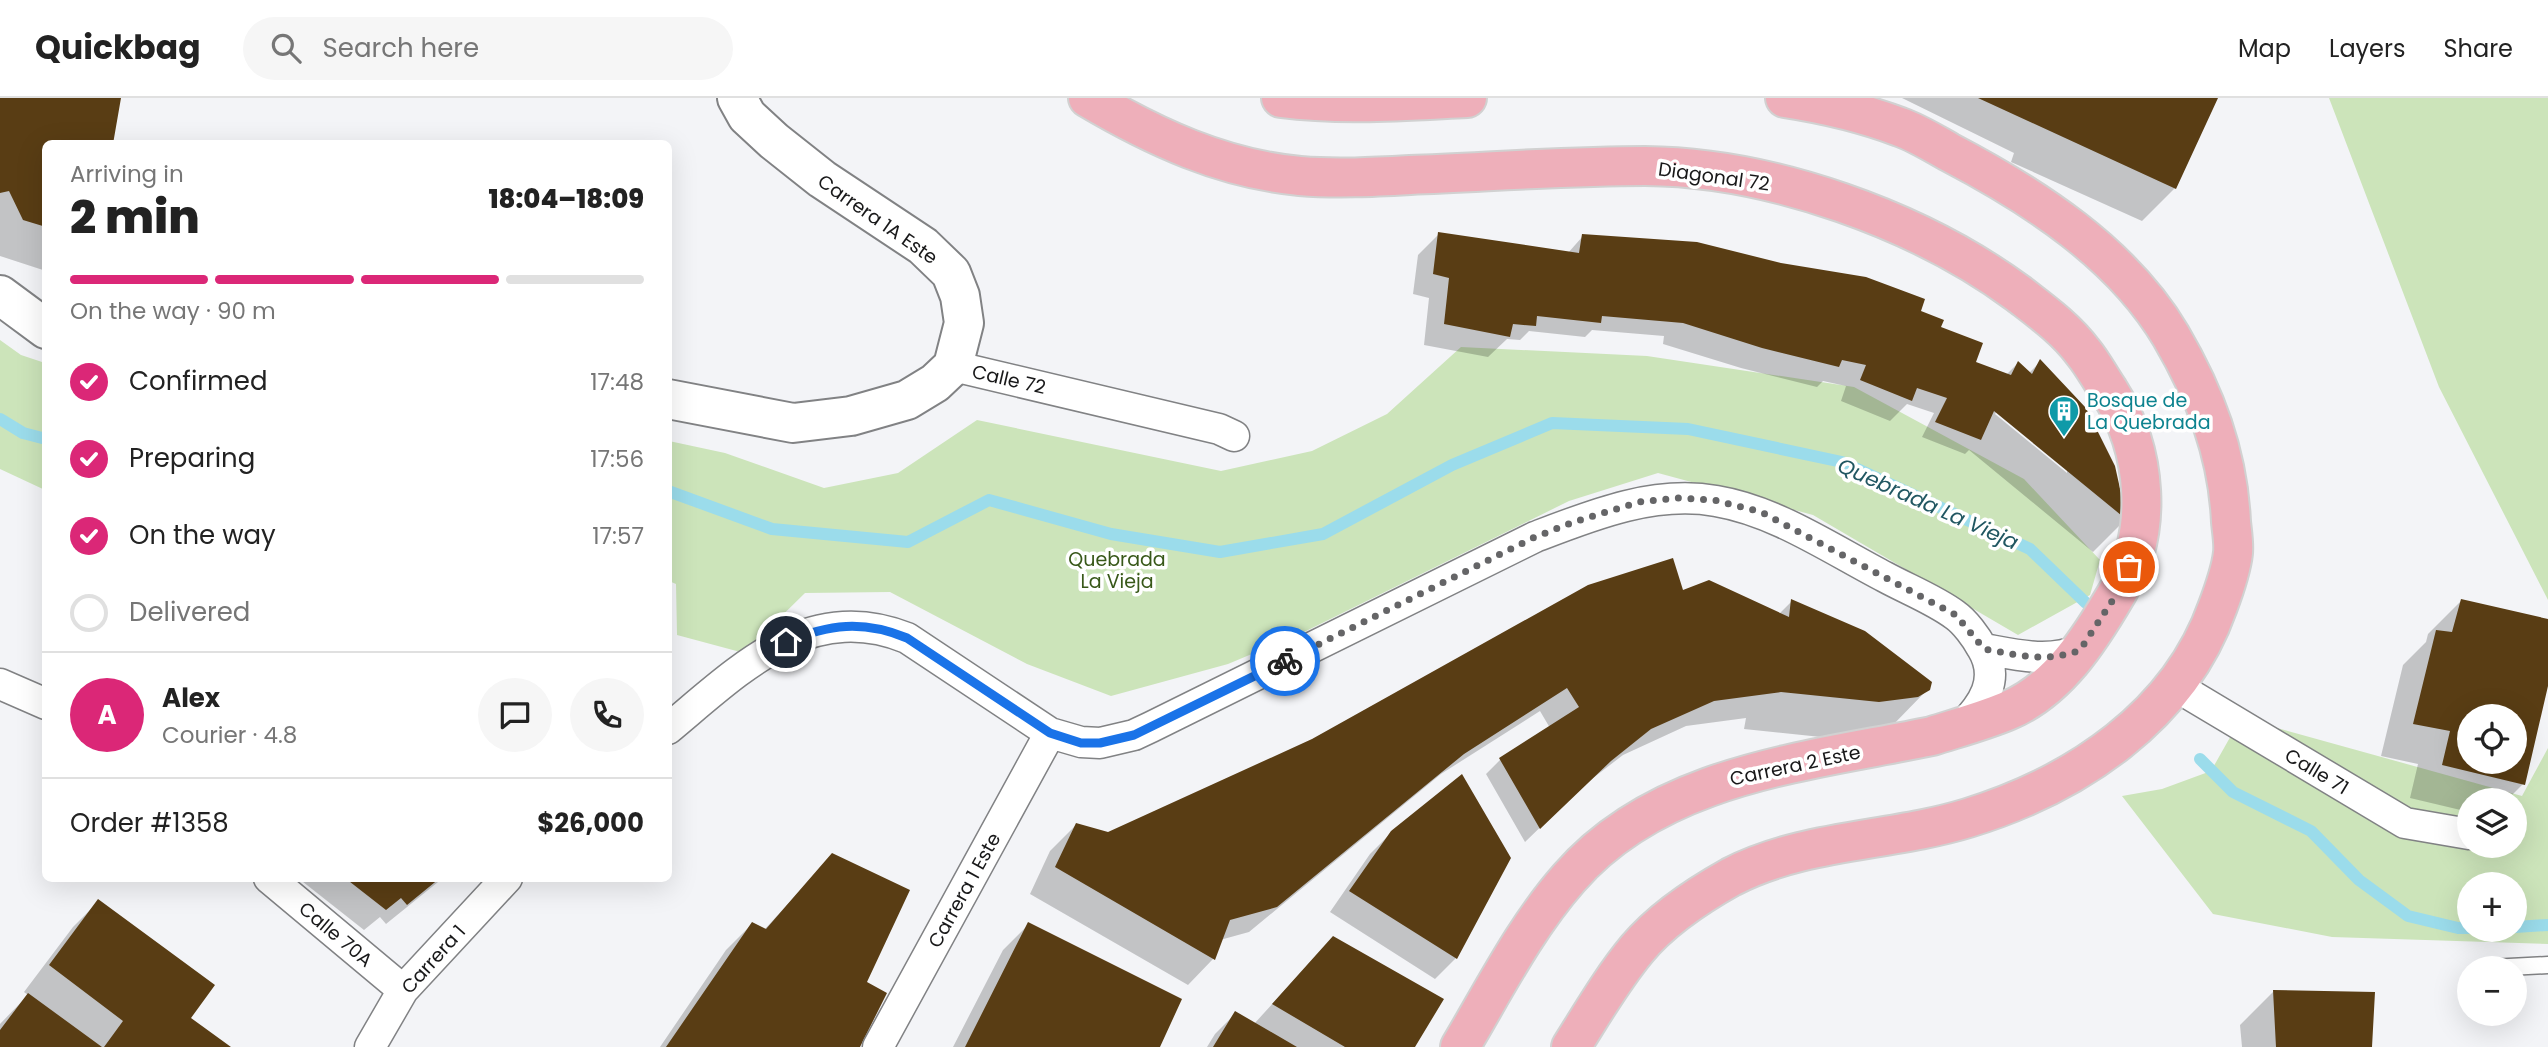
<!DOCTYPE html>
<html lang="en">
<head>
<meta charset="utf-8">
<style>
	:root { --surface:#fff; --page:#f6f6f6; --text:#222; --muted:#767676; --line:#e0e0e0; --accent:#db2777 }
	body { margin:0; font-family:Poppins,sans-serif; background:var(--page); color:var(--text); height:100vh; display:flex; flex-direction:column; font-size:26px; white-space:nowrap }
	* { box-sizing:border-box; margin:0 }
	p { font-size:23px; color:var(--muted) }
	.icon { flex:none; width:38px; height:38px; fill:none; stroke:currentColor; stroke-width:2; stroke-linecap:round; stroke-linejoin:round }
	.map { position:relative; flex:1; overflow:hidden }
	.side { position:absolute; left:42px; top:42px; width:630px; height:742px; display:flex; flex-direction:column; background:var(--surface); border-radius:10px; box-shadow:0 7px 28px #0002 }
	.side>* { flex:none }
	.fabs { position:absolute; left:2457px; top:606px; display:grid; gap:14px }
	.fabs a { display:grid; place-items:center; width:70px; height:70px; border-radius:50%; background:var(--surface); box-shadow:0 7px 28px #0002; font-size:35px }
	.pin { position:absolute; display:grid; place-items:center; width:60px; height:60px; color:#fff; margin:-30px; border:4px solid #fff; border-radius:50%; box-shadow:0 2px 7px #0007 }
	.courier { position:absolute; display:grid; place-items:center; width:70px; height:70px; margin:-35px; border:5px solid #1a73e8; border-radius:50%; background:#fff; color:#222; box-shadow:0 2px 9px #0007 }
	.headline em { font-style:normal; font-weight:800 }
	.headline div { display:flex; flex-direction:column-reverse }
	.headline { display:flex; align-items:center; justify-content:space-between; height:119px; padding:0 28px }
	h1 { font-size:46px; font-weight:800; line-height:52px }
	.bar { display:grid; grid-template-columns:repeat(4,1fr); gap:10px 7px; align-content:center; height:84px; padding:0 28px }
	.bar i { height:9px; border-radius:5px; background:var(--line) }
	.bar .current { background:var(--accent) }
	.bar p { grid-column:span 4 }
	.line { display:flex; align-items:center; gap:18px; padding:0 28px; border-top:2px solid var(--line) }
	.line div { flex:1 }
	.round { display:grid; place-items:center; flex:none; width:74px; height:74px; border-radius:37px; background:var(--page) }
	ol { padding:0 28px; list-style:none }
	li { display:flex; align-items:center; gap:21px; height:77px }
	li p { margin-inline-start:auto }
	li .icon { padding:7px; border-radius:50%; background:var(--accent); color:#fff; stroke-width:4 }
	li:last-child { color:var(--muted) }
	li i { width:38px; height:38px; border:4px solid var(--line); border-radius:50% }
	header { display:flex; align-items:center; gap:42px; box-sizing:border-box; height:98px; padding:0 35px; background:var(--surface); border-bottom:2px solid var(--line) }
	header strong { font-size:33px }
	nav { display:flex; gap:38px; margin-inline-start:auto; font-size:24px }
	.search { width:490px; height:63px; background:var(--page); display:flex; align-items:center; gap:18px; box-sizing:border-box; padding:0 24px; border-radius:38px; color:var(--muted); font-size:26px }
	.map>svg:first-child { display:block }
</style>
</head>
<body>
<header>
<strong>Quickbag</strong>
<div class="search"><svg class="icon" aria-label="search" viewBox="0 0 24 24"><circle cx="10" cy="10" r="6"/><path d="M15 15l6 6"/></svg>Search here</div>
<nav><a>Map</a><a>Layers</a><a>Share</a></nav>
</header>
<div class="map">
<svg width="2548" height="949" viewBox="0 0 2548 949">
	<rect width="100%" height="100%" fill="#f3f4f7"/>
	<!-- green -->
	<path fill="#cce4ba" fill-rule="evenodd" d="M2329 0H2548V502L2439 289Z
		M0 242 21 257 45 265V392L0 371Z
		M1461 249 1647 258 1854 289 2024 381 2100 462 2090 497 2018 537 1813 417 1658 375 1569 403 1304 534 1228 566 1111 598 1027 566 890 494 805 495 744 555 677 537 676 486 669 483V343L725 355 824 390 898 375 977 322 1221 373 1312 353 1387 316Z
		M2241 620 2522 698 2548 650V846L2332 839 2213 816 2122 698 2162 691 2211 673ZM2469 702H2515V747H2469ZM2469 786H2515V831H2469Z"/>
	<!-- shadow -->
	<path fill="#0003" fill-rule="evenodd" d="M0 0H120L46 46V173L0 158Z
		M1902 0H2216L2175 90 2142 123 2011 64 2014 55Z
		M1439 136 1568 155 1583 138 1919 214 1939 230 1973 265 2006 277 2018 265 2029 275 2040 264 2125 422 2093 454 1969 352 1965 356 1922 339 1934 315 1907 306 1890 323 1841 303 1846 288 1823 283 1817 289 1741 270 1663 246 1664 238 1592 232 1585 239 1529 233 1520 242 1507 241 1488 259 1424 247 1429 200 1413 196 1418 157ZM1997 313 2067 371V375L1995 316Z
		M1682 494 1779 516 1792 503 1928 591 1890 630 1840 641 1744 631 1746 620 1686 628 1623 657 1584 687 1525 744 1486 676 1500 662 1550 630 1540 613 1441 676 1249 834 1220 842 1213 861 1188 887 1030 796 1050 753 1076 727 1108 736Z
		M2461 503 2548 522V580L2523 686 2507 702H2469V714L2410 700 2418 666 2381 658 2403 567 2426 544 2428 536ZM2469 618H2515V663H2469Z
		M1392 734 1456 860 1435 881 1330 814 1370 756Z
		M833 757 866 883 858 949H660L726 852 752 826 764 832Z
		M298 780H443L386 826 380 819 364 832Z
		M99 803 189 920 228 949H0V926L28 897 24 894 73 829Z
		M1029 826 1158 949H953L1003 852Z
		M1313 861 1413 949H1207L1215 936 1236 915 1254 926Z
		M2273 894 2370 949H2242L2240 927Z"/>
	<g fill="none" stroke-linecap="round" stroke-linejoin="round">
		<!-- stream -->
		<path stroke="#9bdceb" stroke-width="12" d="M0 321 23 335 46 341
			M668 393 772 431 908 444 989 402 1111 436 1220 454 1323 436 1452 367 1552 325 1688 331 1842 364 2030 451 2086 505
			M2200 661 2233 694 2311 733 2359 782 2408 818 2458 830H2469
			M2515 829 2548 827"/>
	</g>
	<!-- building -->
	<path fill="#593d14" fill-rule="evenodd" d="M0 0H121L113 46H46V129L23 122 9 93 0 95Z
		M1978 0H2218L2176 91Z
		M1438 134 1579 155 1582 136 1697 144 1781 165 1866 179 1925 201 1921 213 1944 222 1941 229 1983 245 1976 264 2011 277 2018 263 2032 276 2040 261 2086 310 2115 368 2127 422 1994 313 1981 342 1935 324 1947 300 1917 290 1912 303 1860 282 1866 267 1842 262 1839 269 1762 250 1683 225 1602 218 1601 225 1537 218 1536 228 1513 226 1510 239 1444 226 1449 180 1433 176Z
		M1673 460 1683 492 1709 482 1789 519 1791 501 1865 533 1932 584 1930 592 1918 599 1879 604 1781 594 1714 603 1651 631 1611 663 1540 731 1499 660 1579 609 1567 590 1464 656 1277 809 1230 822 1215 862 1055 769 1076 725 1108 734 1312 641 1588 487Z
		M2461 501 2548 521V588L2525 687 2442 667 2450 633 2413 626 2436 532 2452 534ZM2469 618H2515V663H2469Z
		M1462 676 1511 760 1457 861 1349 793 1391 733Z
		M832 755 910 792 867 884 887 895 860 949H666L752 824 766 831Z
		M345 780H440L407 807 401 800 386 812Z
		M98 801 215 887 191 920 231 949H104L123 923 49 867Z
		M1028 824 1182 901 1160 949H965Z
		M1333 838 1444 901 1415 949H1345L1272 906Z
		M2273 892 2375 894 2372 949H2276Z
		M28 895 102 949H0V932Z
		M1235 913 1297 949H1213Z"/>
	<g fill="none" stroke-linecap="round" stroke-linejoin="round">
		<!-- service casing -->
		<g stroke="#818284" stroke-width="19">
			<path id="service" d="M2490 870 2548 867"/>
		</g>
		<!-- minor casing -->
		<g stroke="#818284" stroke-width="33">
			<path id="minor" d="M953 268 1219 331 1234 338
				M1984 551C2017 557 2048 565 2080 552
				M2175 584 2184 593 2405 725 2469 736
				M0 586 46 606
				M668 631C738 573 808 500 907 540L1050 635 1081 644 1100 645 1134 637 1151 629 1535 439C1592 417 1654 392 1716 403 1776 413 1831 451 1885 479 1907 491 1935 502 1955 517 1965 524 1976 539 1982 550 2001 581 1983 607 1961 629
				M269 780 403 892
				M370 949 403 892 507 780
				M878 949 1050 635"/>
		</g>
		<!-- tertiary casing -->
		<g stroke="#818284" stroke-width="42">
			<path id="tertiary" d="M0 197 46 231
				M668 301 793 325 851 318 907 302 935 285 953 268 964 225 960 198 951 175 923 148 822 81 774 43 747 18 737 0"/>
		</g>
		<!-- primary casing -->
		<g stroke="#d1d1d1" stroke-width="42">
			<path id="primary" d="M1088 0C1154 39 1223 71 1300 78 1336 81 1374 79 1410 77 1488 74 1567 68 1645 68 1771 69 1919 122 2019 196 2041 213 2066 231 2083 254 2093 266 2100 280 2109 293 2147 352 2154 434 2117 495 2090 541 2058 592 2007 613 1983 623 1957 630 1932 638 1806 664 1659 676 1569 780 1525 830 1494 892 1460 949
				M1281 0C1343 8 1405 3 1467 0
				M1571 949C1592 916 1612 881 1637 851 1662 821 1697 798 1731 779 1804 741 1890 744 1968 720 2075 687 2179 619 2218 508 2224 492 2231 473 2233 455 2234 445 2232 434 2231 424 2228 356 2205 296 2171 238 2122 155 2033 98 1949 54 1933 45 1917 35 1900 29 1863 15 1824 6 1785 0"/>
		</g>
		<!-- service -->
		<use href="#service" stroke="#fff" stroke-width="16"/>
		<!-- minor -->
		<use href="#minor" stroke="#fff" stroke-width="30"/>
		<!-- tertiary -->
		<use href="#tertiary" stroke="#fff" stroke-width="38"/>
		<!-- primary -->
		<use href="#primary" stroke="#eeafba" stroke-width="38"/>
	</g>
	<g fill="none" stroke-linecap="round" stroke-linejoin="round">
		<!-- done -->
		<path stroke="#656567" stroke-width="7" stroke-dasharray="0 12.6" d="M1285 563 1535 439 1574 424 1639 404 1678 400 1714 402 1761 414 1956 517 1984 551C2017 557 2048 565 2080 552L2122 488 2129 469"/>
		<!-- route -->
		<path stroke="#1a73e8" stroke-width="9" d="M786 544C829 526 863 522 907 540L1050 635 1081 645H1100L1134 637 1285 563"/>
	</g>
	<!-- icons -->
	<defs>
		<g id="building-pin" transform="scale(1.575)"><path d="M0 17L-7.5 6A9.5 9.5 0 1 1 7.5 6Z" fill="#0f9aa8" stroke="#fff"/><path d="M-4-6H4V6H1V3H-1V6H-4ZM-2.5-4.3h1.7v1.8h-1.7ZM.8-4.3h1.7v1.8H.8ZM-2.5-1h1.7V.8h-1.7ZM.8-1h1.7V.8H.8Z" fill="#fff"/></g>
	</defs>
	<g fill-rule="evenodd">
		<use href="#building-pin" x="2064" y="313"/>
	</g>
	<g text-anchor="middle" stroke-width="7" stroke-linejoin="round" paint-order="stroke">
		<!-- street labels -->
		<g font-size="19" fill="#181819" stroke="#fff">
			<text transform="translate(1714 78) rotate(8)" y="7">Diagonal 72</text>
			<text transform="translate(878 121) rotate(35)" y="7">Carrera 1A Este</text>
			<text transform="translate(1009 281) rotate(13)" y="7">Calle 72</text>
			<text transform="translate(1795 667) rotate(-12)" y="7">Carrera 2 Este</text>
			<text transform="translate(2317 673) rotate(31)" y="7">Calle 71</text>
			<text transform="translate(964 792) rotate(-61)" y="7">Carrera 1 Este</text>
			<text transform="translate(336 836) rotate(40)" y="7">Calle 70A</text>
			<text transform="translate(433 861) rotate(-48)" y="7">Carrera 1</text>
		</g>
		<!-- culture labels -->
		<g font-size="19" fill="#0d838f" stroke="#fff" text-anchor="start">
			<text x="2087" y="309">Bosque de<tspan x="2087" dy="22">La Quebrada</tspan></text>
		</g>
		<!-- park labels -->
		<g font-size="19" fill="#385819" stroke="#fff">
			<text x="1117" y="468">Quebrada<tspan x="1117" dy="22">La Vieja</tspan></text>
		</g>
		<!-- water labels -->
		<g font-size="21" font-style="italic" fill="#215762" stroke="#fff">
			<text transform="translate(1928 406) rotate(24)" y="7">Quebrada La Vieja</text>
		</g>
	</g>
</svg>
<div class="fabs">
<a><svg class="icon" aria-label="locate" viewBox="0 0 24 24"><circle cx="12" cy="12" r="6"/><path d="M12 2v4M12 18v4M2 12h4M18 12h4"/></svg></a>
<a><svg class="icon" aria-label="layers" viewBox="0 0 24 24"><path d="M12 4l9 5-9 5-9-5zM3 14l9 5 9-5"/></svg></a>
<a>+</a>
<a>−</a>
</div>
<div class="pin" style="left:2129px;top:469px;background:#ea580c"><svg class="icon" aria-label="bag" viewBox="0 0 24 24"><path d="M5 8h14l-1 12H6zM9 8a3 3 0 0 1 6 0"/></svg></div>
<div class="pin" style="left:786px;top:544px;background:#1f2937"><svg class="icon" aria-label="home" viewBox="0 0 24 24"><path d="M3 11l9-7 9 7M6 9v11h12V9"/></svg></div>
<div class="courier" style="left:1285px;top:563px"><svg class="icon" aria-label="bike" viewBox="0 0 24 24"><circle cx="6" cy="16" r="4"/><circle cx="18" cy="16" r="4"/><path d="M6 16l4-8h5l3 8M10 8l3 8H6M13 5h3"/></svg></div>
<section class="side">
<div class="headline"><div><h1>2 min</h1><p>Arriving in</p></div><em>18:04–18:09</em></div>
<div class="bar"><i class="current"></i><i class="current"></i><i class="current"></i><i></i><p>On the way · 90 m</p></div>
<ol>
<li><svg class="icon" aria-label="check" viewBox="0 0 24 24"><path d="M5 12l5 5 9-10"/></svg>Confirmed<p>17:48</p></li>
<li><svg class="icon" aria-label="check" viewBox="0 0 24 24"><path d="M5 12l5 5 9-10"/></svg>Preparing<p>17:56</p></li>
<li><svg class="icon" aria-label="check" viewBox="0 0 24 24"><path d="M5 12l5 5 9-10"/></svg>On the way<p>17:57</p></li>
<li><i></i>Delivered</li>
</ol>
<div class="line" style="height:126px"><b class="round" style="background:var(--accent);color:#fff">A</b><div><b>Alex</b><p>Courier · 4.8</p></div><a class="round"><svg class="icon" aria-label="chat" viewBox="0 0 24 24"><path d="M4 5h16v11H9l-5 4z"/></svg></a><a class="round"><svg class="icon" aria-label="phone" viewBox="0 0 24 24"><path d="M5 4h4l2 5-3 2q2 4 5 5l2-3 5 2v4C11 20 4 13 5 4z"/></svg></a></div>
<div class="line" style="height:91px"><div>Order #1358</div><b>$26,000</b></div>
</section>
</div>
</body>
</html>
